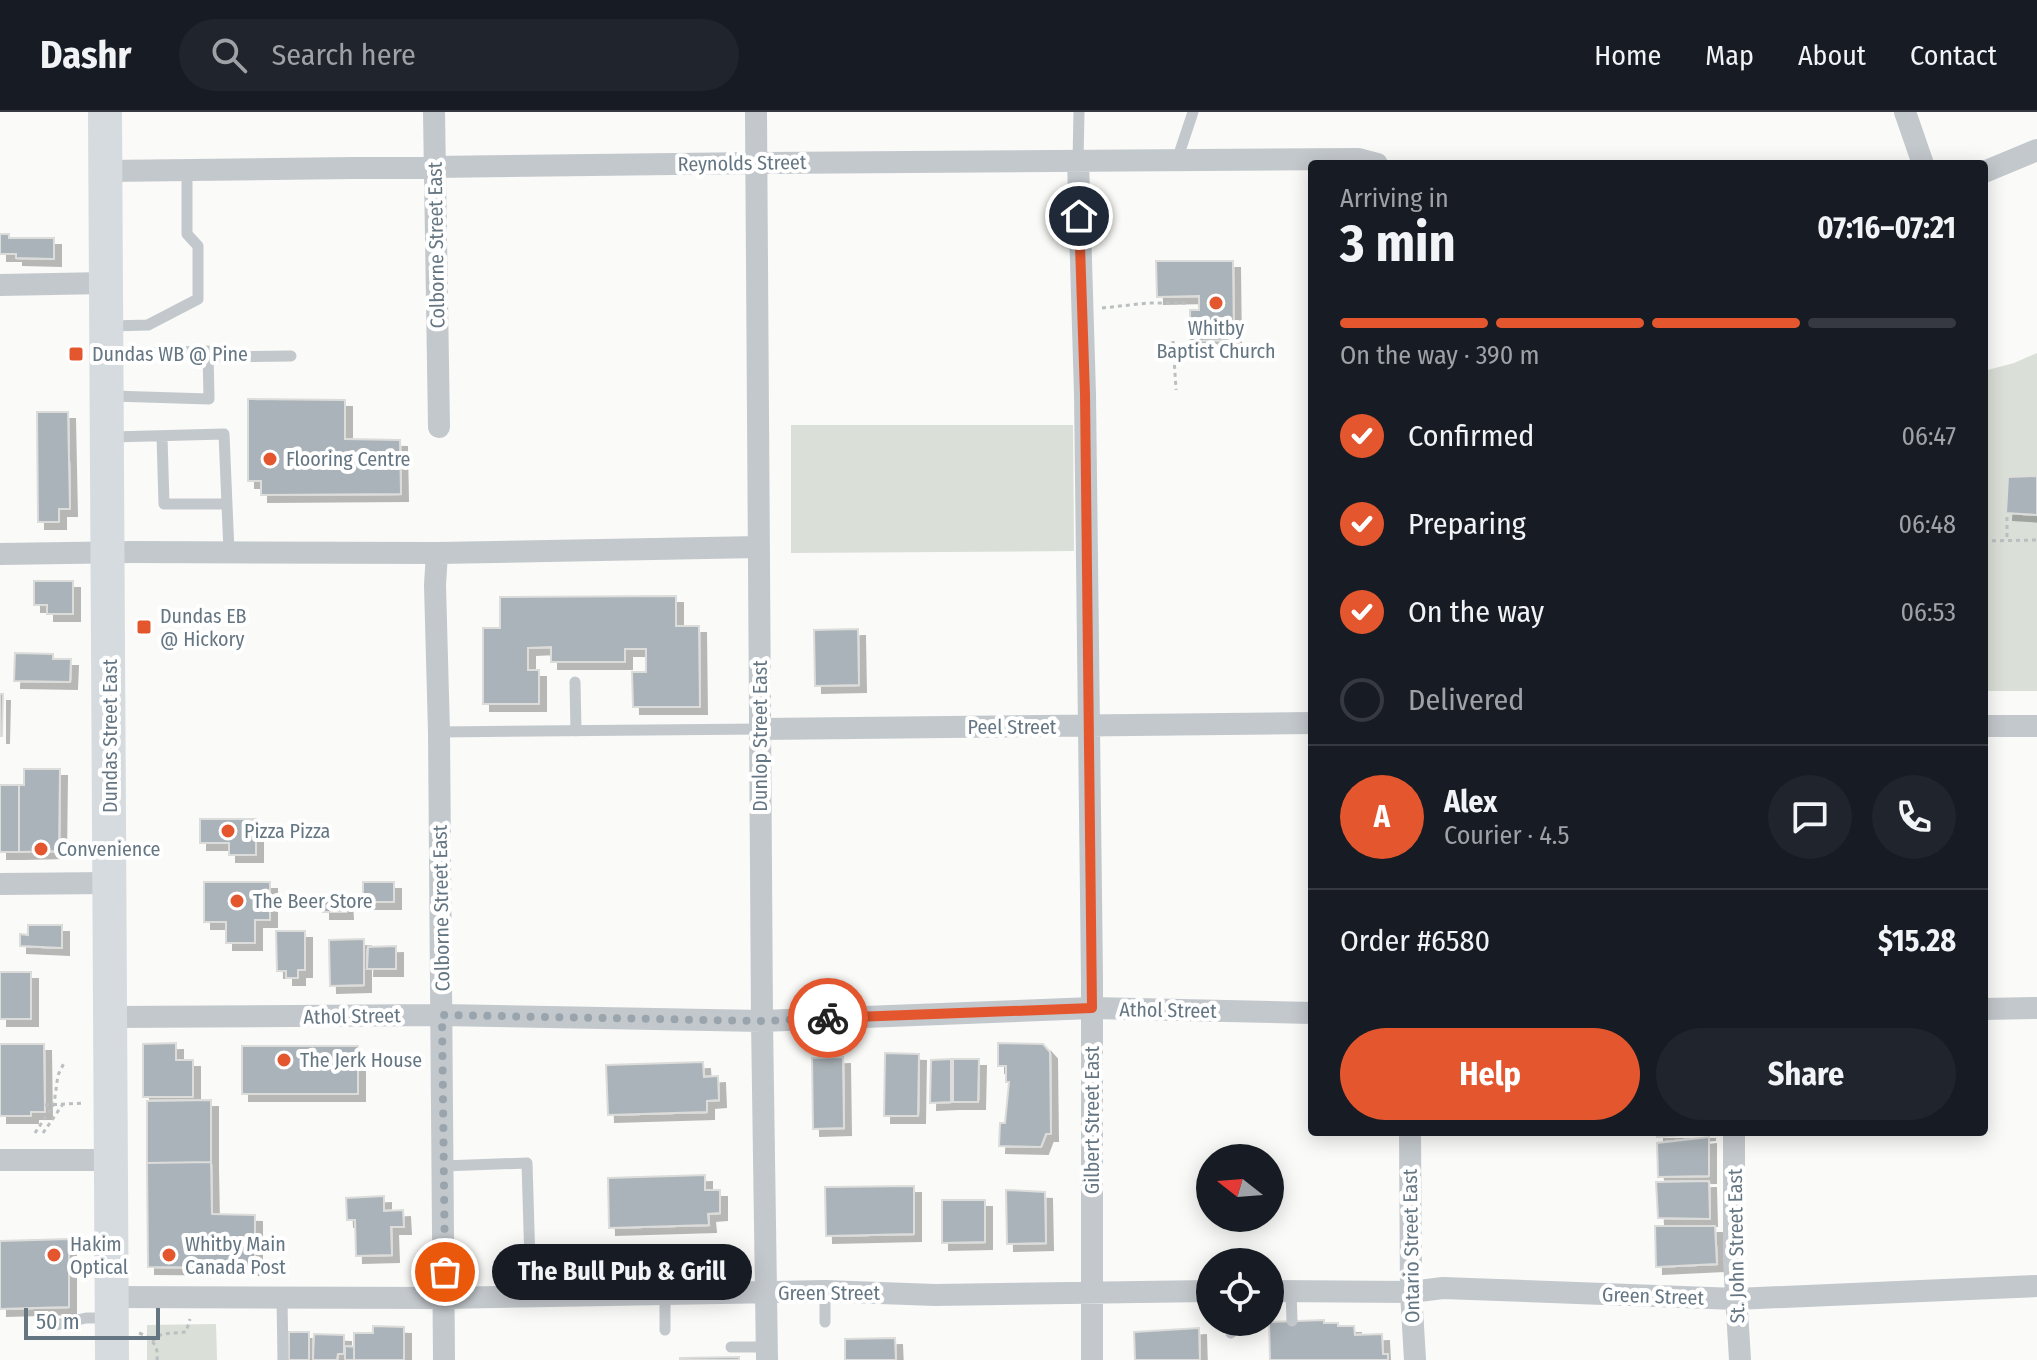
<!DOCTYPE html>
<html lang="en">
<head>
<meta charset="utf-8">
<style>
	:root { --surface:#171b24; --page:#20242c; --text:#f1f3f6; --muted:#9ea1a6; --line:#363941; --accent:#e4572e }
	body { margin:0; font-family:"Fira Sans Condensed",sans-serif; background:var(--page); color:var(--text); height:100vh; display:flex; flex-direction:column; font-size:30px; white-space:nowrap }
	* { box-sizing:border-box; margin:0 }
	p { font-size:26px; color:var(--muted) }
	.icon { flex:none; width:44px; height:44px; fill:none; stroke:currentColor; stroke-width:2; stroke-linecap:round; stroke-linejoin:round }
	.map { position:relative; flex:1; overflow:hidden }
	.details { position:absolute; left:1308px; top:48px; width:680px; height:976px; display:flex; flex-direction:column; background:var(--surface); border-radius:8px; box-shadow:0 4px 20px #0003 }
	.details>* { flex:none }
	.needle { width:52px; rotate:287deg }
	.controls { position:absolute; left:1196px; top:1032px; display:grid; gap:16px }
	.controls a { display:grid; place-items:center; width:88px; height:88px; border-radius:50%; background:var(--surface); box-shadow:0 4px 20px #0003; font-size:40px }
	.scale { position:absolute; left:24px; bottom:20px; width:136px; box-sizing:border-box; padding-left:8px; border:4px solid #657683; border-top:0; font-size:22px; line-height:28px; white-space:nowrap; color:#657683; -webkit-text-stroke:6px #fff; paint-order:stroke }
	.pin { position:absolute; display:grid; place-items:center; width:68px; height:68px; color:#fff; margin:-34px; border:4px solid #fff; border-radius:50%; box-shadow:0 2px 8px #0007 }
	.courier { position:absolute; display:grid; place-items:center; width:80px; height:80px; margin:-40px; border:6px solid #e4572e; border-radius:50%; background:#fff; color:#222; box-shadow:0 2px 10px #0007 }
	.bubble { position:absolute; height:56px; border-radius:28px; background:var(--surface); box-shadow:0 4px 20px #0003; font-size:26px; font-weight:700; line-height:56px; text-align:center }
	.summary em { font-style:normal; font-weight:700 }
	.summary div { display:flex; flex-direction:column-reverse }
	.summary { display:flex; align-items:center; justify-content:space-between; height:136px; padding:0 32px }
	h1 { font-size:52px; font-weight:700; line-height:60px }
	.bar { display:grid; grid-template-columns:repeat(4,1fr); gap:12px 8px; align-content:center; height:96px; padding:0 32px }
	.bar i { height:10px; border-radius:6px; background:var(--line) }
	.bar .current { background:var(--accent) }
	.bar p { grid-column:span 4 }
	.line { display:flex; align-items:center; gap:20px; padding:0 32px; border-top:2px solid var(--line) }
	.line div { flex:1 }
	.round { display:grid; place-items:center; flex:none; width:84px; height:84px; border-radius:42px; background:var(--page) }
	ol { padding:0 32px; list-style:none }
	li { display:flex; align-items:center; gap:24px; height:88px }
	li p { margin-inline-start:auto }
	li .icon { padding:8px; border-radius:50%; background:var(--accent); color:#fff; stroke-width:4 }
	li:last-child { color:var(--muted) }
	li i { width:44px; height:44px; border:4px solid var(--line); border-radius:50% }
	.action { display:flex; gap:16px; margin-top:auto; padding:16px 32px }
	.action a { flex:1; height:92px; border-radius:48px; background:var(--accent); color:#fff; font-size:32px; font-weight:700; line-height:92px; text-align:center }
	.action a+a { background:var(--page); color:var(--text) }
	header { display:flex; align-items:center; gap:48px; box-sizing:border-box; height:112px; padding:0 40px; background:var(--surface); border-bottom:2px solid var(--line) }
	header strong { font-size:38px }
	nav { display:flex; gap:44px; margin-inline-start:auto; font-size:28px }
	.search { width:560px; height:72px; background:var(--page); display:flex; align-items:center; gap:20px; box-sizing:border-box; padding:0 28px; border-radius:44px; color:var(--muted); font-size:30px }
	.map>svg:first-child { display:block }
</style>
</head>
<body>
<header>
<strong>Dashr</strong>
<div class="search"><svg class="icon" aria-label="search" viewBox="0 0 24 24"><circle cx="10" cy="10" r="6"/><path d="M15 15l6 6"/></svg>Search here</div>
<nav><a>Home</a><a>Map</a><a>About</a><a>Contact</a></nav>
</header>
<div class="map">
<svg width="2037" height="1248" viewBox="0 0 2037 1248">
	<defs>
		<filter id="shadow"><feDropShadow dx="7" dy="7" stdDeviation="0" flood-color="#0004"/></filter>
	</defs>
	<rect width="100%" height="100%" fill="#fafaf8"/>
	<!-- green -->
	<path fill="#dadfd7" d="M2037 241V579H1984V259L2014 251Z
		M791 313H1073L1074 439 791 441Z
		M216 1212 217 1248H147V1213Z"/>
	<!-- building -->
	<path fill="#aab3b9" stroke="#dcdcda" stroke-width="2" filter="url(#shadow)" d="M0 122H9V126H54V147L16 146V142H0Z
		M1156 149H1233L1234 228 1190 229V198H1199V184L1157 185Z
		M248 287 345 288V327L400 328 401 382 261 383V369H248Z
		M37 300H68L70 397H59V410H38Z
		M2037 364V403L2006 401 2008 365Z
		M34 469H73V502H47V493H34Z
		M676 484V514H699L700 595H633L632 560H646V537H625V550H551V535L528 536V558H539V592H483V516H500V485Z
		M858 517 859 573 815 574 814 518Z
		M15 541 53 542V547H71L70 570 14 569Z
		M0 582H3L2 624H0Z
		M24 657H60L59 739 19 740V673H24Z
		M0 673H19V740H0Z
		M200 707H256V743H229V731H200Z
		M204 770H270V808H255V831H226V810H204Z
		M363 770H394V790H363Z
		M323 783H345L346 800H323Z
		M28 813H62V836L20 834V822L28 823Z
		M276 819H305V858H298V866H286V859H277Z
		M364 827V873L330 874 329 828Z
		M396 834V857H367L368 835Z
		M0 860H31V907H0Z
		M176 931V948H193V985H143V932Z
		M998 931 1043 932 1050 940 1051 1022H1046L1041 1035 999 1034 1000 1011H1005L1009 970H1006V954H998Z
		M0 932H44L45 1000H31V1004H0Z
		M242 934H358V982H242Z
		M885 941 919 942 918 1004H884Z
		M843 945 844 1016 813 1017 812 946Z
		M951 947V990L930 991 931 948Z
		M953 947H979L978 990H953Z
		M703 950 704 965 718 964 719 988 707 989V1000L608 1003 606 953Z
		M211 988V1050L147 1051V989Z
		M1657 1020H1708V1021L1657 1025Z
		M1709 1025V1064L1658 1065 1657 1031Z
		M211 1050 212 1102 255 1103V1156L148 1155 147 1051Z
		M705 1063V1078H720V1101L708 1102 709 1113 609 1116 608 1066Z
		M1709 1069 1710 1107 1658 1106 1656 1070Z
		M914 1074V1122L826 1124 825 1075Z
		M1006 1078 1045 1080 1046 1131 1007 1132Z
		M384 1084V1099L403 1098 404 1115H391L392 1143 356 1144 355 1108H347L346 1086Z
		M942 1088H985V1130L942 1131Z
		M1655 1114H1715L1717 1152 1656 1155Z
		M69 1127V1195L0 1197V1129Z
		M1324 1208V1211H1338V1214H1354L1355 1223 1382 1222 1383 1242H1388V1248H1270L1269 1210Z
		M373 1214 404 1215V1248H354V1221H373Z
		M1199 1216 1200 1248H1135L1134 1220Z
		M289 1220H309V1248H289Z
		M314 1222 344 1223V1242H338L337 1248H313Z
		M895 1226 896 1248H845V1227Z
		M345 1234 354 1235V1248H345Z
		M739 1245V1248H680V1246Z"/>
	<g fill="none" stroke-linecap="round" stroke-linejoin="round">
		<!-- path -->
		<path stroke="#bbbfc2" stroke-width="3" stroke-dasharray="4 4" stroke-linecap="butt" d="M1102 196 1148 191H1188
			M1173 229 1176 278
			M2007 405V429
			M1984 429 2037 428
			M45 993 85 991
			M35 1021 54 992 58 963 64 951
			M43 1021 63 992
			M139 1221C152 1226 159 1234 157 1248
			M152 1229 162 1222 186 1220 190 1207"/>
		<!-- service -->
		<path stroke="#c3c8cc" stroke-width="11" d="M1177 48 1193 0
			M1078 49 1079 0
			M111 214 148 213 198 187V134L187 122V58
			M111 242 208 239 209 287 112 284
			M208 245 291 244
			M162 324 164 392H227
			M112 325 224 322 229 440
			M575 570 576 619
			M439 620 760 617
			M443 1054 527 1051 531 1185
			M825 1179V1210
			M1291 1179 1292 1209
			M665 1183V1218
			M282 1186 283 1248
			M1230 1210 1231 1221
			M56 1213 86 1206H106
			M731 1235H767"/>
		<!-- minor -->
		<path stroke="#c3c8cc" stroke-width="22" d="M434 0 439 315
			M756 0 762 909 767 1248
			M1905 0 1923 52
			M1078 49 1085 282 1092 867V1248
			M106 59 757 51 1358 47 1377 52
			M1984 60 2037 38
			M0 173 106 171
			M437 441 435 473 439 620 444 1248
			M0 442 133 440 437 441 759 435
			M1984 614H2037
			M760 617 1312 611
			M0 772 110 771
			M1984 897 2037 896
			M112 905 442 903 762 909 1092 896 1312 901
			M1410 1020 1411 1180 1415 1248
			M1734 1020V1149L1740 1248
			M0 1048H112
			M1270 1179 1411 1180 1443 1176 1736 1187 2037 1174
			M113 1185 445 1186 825 1179 935 1183 1210 1179"/>
		<!-- primary -->
		<path stroke="#d6dbdf" stroke-width="34" d="M105 0 112 1248"/>
	</g>
	<g fill="none" stroke-linecap="round" stroke-linejoin="round">
		<!-- done -->
		<path stroke="#99a4ac" stroke-width="8" stroke-dasharray="0 14.4" d="M445 1160 442 903 762 909 828 906"/>
		<!-- route -->
		<path stroke="#e4572e" stroke-width="10" d="M828 906 1092 896 1085 282 1079 104"/>
	</g>
	<!-- markers -->
	<g fill="#e4572e" stroke="#fff" stroke-width="3">
		<circle cx="1216" cy="191" r="8"/>
		<rect x="68" y="234" width="16" height="16" rx="4"/>
		<circle cx="270" cy="347" r="8"/>
		<rect x="136" y="507" width="16" height="16" rx="4"/>
		<circle cx="228" cy="719" r="8"/>
		<circle cx="41" cy="737" r="8"/>
		<circle cx="237" cy="789" r="8"/>
		<circle cx="284" cy="948" r="8"/>
		<circle cx="54" cy="1143" r="8"/>
		<circle cx="169" cy="1143" r="8"/>
	</g>
	<g text-anchor="middle" stroke-width="8" stroke-linejoin="round" paint-order="stroke">
		<!-- street labels -->
		<g font-size="20" fill="#657683" stroke="#fff">
			<text transform="translate(742 51) rotate(-1)" y="7">Reynolds Street</text>
			<text transform="translate(436 133) rotate(-91)" y="7">Colborne Street East</text>
			<text x="1012" y="622">Peel Street</text>
			<text transform="translate(110 624) rotate(-90)" y="7">Dundas Street East</text>
			<text transform="translate(760 624) rotate(-90)" y="7">Dunlop Street East</text>
			<text transform="translate(441 796) rotate(-91)" y="7">Colborne Street East</text>
			<text transform="translate(1168 898) rotate(1)" y="7">Athol Street</text>
			<text transform="translate(352 904) rotate(-1)" y="7">Athol Street</text>
			<text transform="translate(1092 1008) rotate(-90)" y="7">Gilbert Street East</text>
			<text transform="translate(1411 1134) rotate(-91)" y="7">Ontario Street East</text>
			<text transform="translate(1736 1134) rotate(-91)" y="7">St. John Street East</text>
			<text x="829" y="1188">Green Street</text>
			<text transform="translate(1653 1184) rotate(2)" y="7">Green Street</text>
		</g>
		<!-- poi labels -->
		<g font-size="20" fill="#657683" stroke="#fff" text-anchor="start">
			<text x="1216" y="223" text-anchor="middle">Whitby<tspan x="1216" dy="23">Baptist Church</tspan></text>
			<text x="92" y="249">Dundas WB @ Pine</text>
			<text x="286" y="354">Flooring Centre</text>
			<text x="160" y="511">Dundas EB<tspan x="160" dy="23">@ Hickory</tspan></text>
			<text x="244" y="726">Pizza Pizza</text>
			<text x="57" y="744">Convenience</text>
			<text x="253" y="796">The Beer Store</text>
			<text x="300" y="955">The Jerk House</text>
			<text x="70" y="1139">Hakim<tspan x="70" dy="23">Optical</tspan></text>
			<text x="185" y="1139">Whitby Main<tspan x="185" dy="23">Canada Post</tspan></text>
		</g>
	</g>
</svg>
<div class="controls">
<a><svg class="needle" viewBox="-14 -14 28 28"><path d="M0-13l5 13h-10z" fill="#e53935"/><path d="M0 13l5-13h-10z" fill="#9ea1a6"/></svg></a>
<a><svg class="icon" aria-label="locate" viewBox="0 0 24 24"><circle cx="12" cy="12" r="6"/><path d="M12 2v4M12 18v4M2 12h4M18 12h4"/></svg></a>
</div>
<div class="scale">50 m</div>
<div class="pin" style="left:445px;top:1160px;background:#ea580c"><svg class="icon" aria-label="bag" viewBox="0 0 24 24"><path d="M5 8h14l-1 12H6zM9 8a3 3 0 0 1 6 0"/></svg></div>
<div class="pin" style="left:1079px;top:104px;background:#1f2937"><svg class="icon" aria-label="home" viewBox="0 0 24 24"><path d="M3 11l9-7 9 7M6 9v11h12V9"/></svg></div>
<div class="courier" style="left:828px;top:906px"><svg class="icon" aria-label="bike" viewBox="0 0 24 24"><circle cx="6" cy="16" r="4"/><circle cx="18" cy="16" r="4"/><path d="M6 16l4-8h5l3 8M10 8l3 8H6M13 5h3"/></svg></div>
<div class="bubble" style="left:492px;top:1132px;width:260px">The Bull Pub &amp; Grill</div>
<section class="details">
<div class="summary"><div><h1>3 min</h1><p>Arriving in</p></div><em>07:16–07:21</em></div>
<div class="bar"><i class="current"></i><i class="current"></i><i class="current"></i><i></i><p>On the way · 390 m</p></div>
<ol>
<li><svg class="icon" aria-label="check" viewBox="0 0 24 24"><path d="M5 12l5 5 9-10"/></svg>Confirmed<p>06:47</p></li>
<li><svg class="icon" aria-label="check" viewBox="0 0 24 24"><path d="M5 12l5 5 9-10"/></svg>Preparing<p>06:48</p></li>
<li><svg class="icon" aria-label="check" viewBox="0 0 24 24"><path d="M5 12l5 5 9-10"/></svg>On the way<p>06:53</p></li>
<li><i></i>Delivered</li>
</ol>
<div class="line" style="height:144px"><b class="round" style="background:var(--accent);color:#fff">A</b><div><b>Alex</b><p>Courier · 4.5</p></div><a class="round"><svg class="icon" aria-label="chat" viewBox="0 0 24 24"><path d="M4 5h16v11H9l-5 4z"/></svg></a><a class="round"><svg class="icon" aria-label="phone" viewBox="0 0 24 24"><path d="M5 4h4l2 5-3 2q2 4 5 5l2-3 5 2v4C11 20 4 13 5 4z"/></svg></a></div>
<div class="line" style="height:104px"><div>Order #6580</div><b>$15.28</b></div>
<div class="action"><a>Help</a><a>Share</a></div>
</section>
</div>
</body>
</html>
